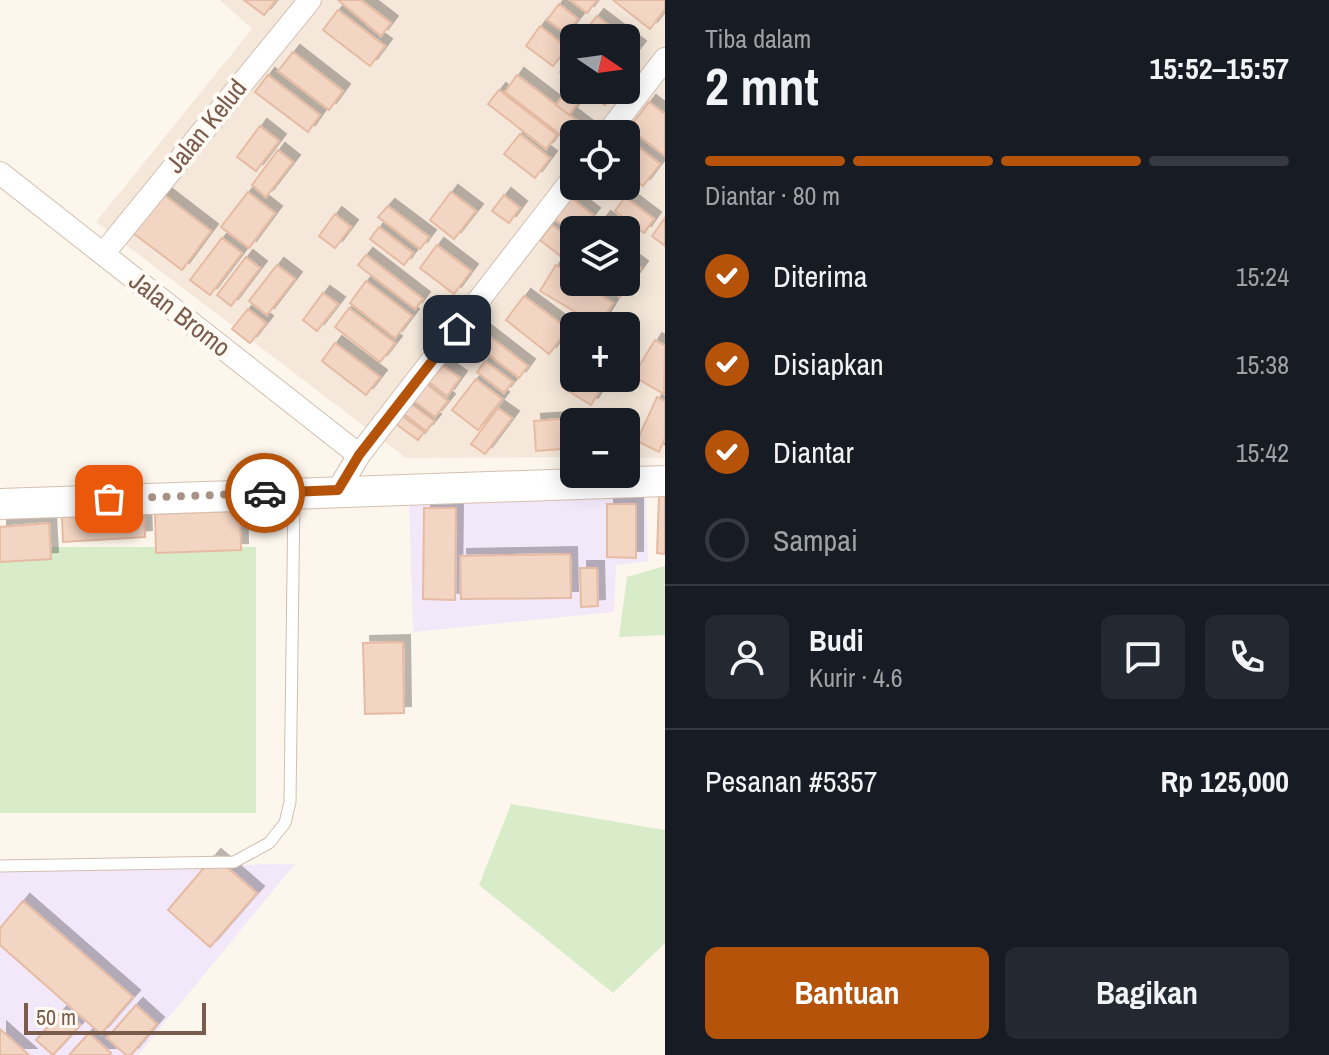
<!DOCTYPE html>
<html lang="id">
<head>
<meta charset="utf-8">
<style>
	:root { --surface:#171b24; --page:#242831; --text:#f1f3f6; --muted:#9ea1a6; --line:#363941; --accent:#b45309 }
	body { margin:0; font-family:"Archivo Narrow",sans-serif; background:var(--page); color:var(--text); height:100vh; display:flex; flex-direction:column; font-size:30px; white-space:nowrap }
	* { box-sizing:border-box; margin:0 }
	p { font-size:26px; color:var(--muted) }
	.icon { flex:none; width:44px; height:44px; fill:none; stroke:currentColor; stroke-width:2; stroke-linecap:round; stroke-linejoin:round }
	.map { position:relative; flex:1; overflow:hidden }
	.drawer { display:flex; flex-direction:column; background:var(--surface); width:664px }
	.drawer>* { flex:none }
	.needle { width:52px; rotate:103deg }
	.tools { position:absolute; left:560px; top:24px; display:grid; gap:16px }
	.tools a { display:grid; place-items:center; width:80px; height:80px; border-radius:12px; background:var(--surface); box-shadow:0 4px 20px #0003; font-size:40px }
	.scale { position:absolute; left:24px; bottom:20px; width:182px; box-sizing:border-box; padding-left:8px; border:4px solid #7a5c4d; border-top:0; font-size:22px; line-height:28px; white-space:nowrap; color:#7a5c4d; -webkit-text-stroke:6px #fffaf3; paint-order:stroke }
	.pin { position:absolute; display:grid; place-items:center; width:68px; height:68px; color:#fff; margin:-34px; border-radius:16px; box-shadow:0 4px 12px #0006 }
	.courier { position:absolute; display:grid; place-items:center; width:80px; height:80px; margin:-40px; border:6px solid #b45309; border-radius:50%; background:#fff; color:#222; box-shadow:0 2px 10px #0007 }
	.head em { font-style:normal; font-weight:800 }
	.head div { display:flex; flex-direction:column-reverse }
	.head { display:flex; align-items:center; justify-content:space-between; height:136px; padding:0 40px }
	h1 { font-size:52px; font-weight:800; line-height:60px }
	.bar { display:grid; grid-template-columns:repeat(4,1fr); gap:12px 8px; align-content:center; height:96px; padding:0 40px }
	.bar i { height:10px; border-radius:6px; background:var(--line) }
	.bar .on { background:var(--accent) }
	.bar p { grid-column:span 4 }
	.line { display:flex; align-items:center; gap:20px; padding:0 40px; border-top:2px solid var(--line) }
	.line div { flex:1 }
	.round { display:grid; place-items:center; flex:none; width:84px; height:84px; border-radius:12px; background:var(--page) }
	ol { padding:0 40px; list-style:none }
	li { display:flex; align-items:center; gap:24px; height:88px }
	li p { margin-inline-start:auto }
	li .icon { padding:8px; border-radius:50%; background:var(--accent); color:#fff; stroke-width:4 }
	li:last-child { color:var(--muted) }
	li i { width:44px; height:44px; border:4px solid var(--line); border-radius:50% }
	.button { display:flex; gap:16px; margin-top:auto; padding:16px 40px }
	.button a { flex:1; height:92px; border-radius:12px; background:var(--accent); color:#fff; font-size:32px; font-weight:800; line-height:92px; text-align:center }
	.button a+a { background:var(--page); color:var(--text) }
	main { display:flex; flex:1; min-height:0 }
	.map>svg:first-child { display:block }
</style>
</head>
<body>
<main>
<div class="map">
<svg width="665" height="1055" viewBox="0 0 665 1055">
	<defs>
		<filter id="shadow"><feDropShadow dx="7" dy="-7" stdDeviation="0" flood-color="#0004"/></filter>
	</defs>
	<rect width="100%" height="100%" fill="#fdf6ec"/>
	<!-- residential -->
	<path fill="#f5e8da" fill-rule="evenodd" d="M220 0H665V458L626 457V422H574V457L406 458 96 222 252 29ZM574 38H626V90H574ZM574 134H626V186H574ZM574 230H626V282H574ZM574 326H626V378H574Z"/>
	<!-- education -->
	<path fill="#f3e8fa" d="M646 487 648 561 616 565 614 612 413 632 409 496Z
		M295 864 138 1055H0V867Z"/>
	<!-- green -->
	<path fill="#d8ecc9" d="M0 547H256V813H0Z
		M665 566V635L619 637 627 577Z
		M511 804 665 830V943L613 993 479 885Z"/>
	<!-- building -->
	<path fill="#f3d5c3" stroke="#e6bba3" stroke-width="2" filter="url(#shadow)" d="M244 0H276L264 15Z
		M338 0H361L391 23 381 36Z
		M570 0H597L587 13Z
		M613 0H665V9L650 29Z
		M559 4 578 19 566 34 547 20Z
		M338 10 385 46 370 66 323 30Z
		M597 16 626 38H580Z
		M540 26 567 48 553 66 526 46Z
		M626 38 639 48 626 64Z
		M293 52 343 91 329 110 278 71Z
		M574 53V83L560 72Z
		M268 75 320 115 308 132 255 92Z
		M517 75 592 132 590 134H574V145L505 92Z
		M571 85 584 95 569 115 556 105Z
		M499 90 557 135 546 149 488 104Z
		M586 90H617L605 105Z
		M649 102 665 114V156L629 128Z
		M260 126 279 141 256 171 237 157Z
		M520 134 550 158 535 178 504 154Z
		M626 137 660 164 643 186 626 173Z
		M278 150 293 162 266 197 252 185Z
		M582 186H607L597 198Z
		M248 192 275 213 249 248 221 227Z
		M451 192 476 211 454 239 430 220Z
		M163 194 211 231 182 270 133 233Z
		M504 195 520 208 509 223 492 211Z
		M570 197 593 215 581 230H574V234L554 219Z
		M625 197 654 219 644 233 615 211Z
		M388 206 429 237 420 249 378 217Z
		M335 214 351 227 335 248 319 236Z
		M604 218 619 230H594Z
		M665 218V246L652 236Z
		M552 225 574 241 563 258 540 240Z
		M379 227 413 253 404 265 370 239Z
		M222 238 242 253 210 295 190 280Z
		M437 245 471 271 454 294 420 268Z
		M366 255 423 299 415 309 358 265Z
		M246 257 260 268 231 306 217 295Z
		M629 259 641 268 620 297 608 288 612 282H626Z
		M277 265 295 279 267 315 249 301Z
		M556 265 574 277V282H581L613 303 599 326 540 291Z
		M366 281 412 316 395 338 350 303Z
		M323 293 338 304 317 331 303 320Z
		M524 296 568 329 549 354 506 320Z
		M349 308 395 343 380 362 335 327Z
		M248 309 266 323 250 343 232 329Z
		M474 324 528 366 519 378 465 336Z
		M655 340 665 346 664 394 633 376Z
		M335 343 380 377 366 395 322 361Z
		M485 361 513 382 504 393 477 372Z
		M442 365 460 378 447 396 429 382Z
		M574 368V378H608L591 405 562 387Z
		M476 379 502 399 478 430 452 410Z
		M423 381 448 401 435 417 410 398Z
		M657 397 665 401V438L659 452 637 441Z
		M407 401 434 421 426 431 399 410Z
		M498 408 512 418 485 454 471 444Z
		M398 413 424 432 418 440 392 421Z
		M588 417 589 422H574V448L536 451 534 421Z
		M659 496H665V554L657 553Z
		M607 504H636V558L607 557Z
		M424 508H456L455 600 423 599Z
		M240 511 241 550 156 553 155 514Z
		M144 512 145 537 63 542 62 517Z
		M49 523 51 559 0 562V527Z
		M570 554 571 598 461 599 460 556Z
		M580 568H597L598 606 581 607Z
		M403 642 404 713 365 714 363 643Z
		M214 856 257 893 210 947 168 910Z
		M23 901 133 997 101 1034 0 945V928Z
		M136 1005 157 1024 131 1055H126L107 1038Z
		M63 1010 80 1025 53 1055 36 1040Z
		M0 1029 29 1055H0Z
		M89 1033 111 1053 110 1055H69Z"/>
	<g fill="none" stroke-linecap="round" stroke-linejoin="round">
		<!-- lane casing -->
		<g stroke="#d1beb0" stroke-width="13">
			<path id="lane" d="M0 866 234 862 269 843 285 823 290 802 294 496"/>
		</g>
		<!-- street casing -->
		<g stroke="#d1beb0" stroke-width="24">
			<path id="street" d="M607 134 665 59
				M0 173 359 455
				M103 254 310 0
				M338 490 359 455 574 177"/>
		</g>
		<!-- secondary casing -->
		<g stroke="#d6c0b0" stroke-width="32">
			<path id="secondary" d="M0 504 665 481"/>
		</g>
		<!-- lane -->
		<use href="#lane" stroke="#fff" stroke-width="11"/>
		<!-- street -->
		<use href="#street" stroke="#fff" stroke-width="22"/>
		<!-- secondary -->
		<use href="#secondary" stroke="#fff" stroke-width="30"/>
	</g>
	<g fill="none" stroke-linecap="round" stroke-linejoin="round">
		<!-- done -->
		<path stroke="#a89285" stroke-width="8" stroke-dasharray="0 14.4" d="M109 499 265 493"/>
		<!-- route -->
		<path stroke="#b45309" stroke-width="10" d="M265 493 338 490 359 455 457 329"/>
	</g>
	<g text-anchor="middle" stroke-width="8" stroke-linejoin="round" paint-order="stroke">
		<!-- street labels -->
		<g font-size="26" fill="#7a5c4d" stroke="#fffaf3">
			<text transform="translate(206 126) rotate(-51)" y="9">Jalan Kelud</text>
			<text transform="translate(180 314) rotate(38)" y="9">Jalan Bromo</text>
		</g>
	</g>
</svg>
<div class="tools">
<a><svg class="needle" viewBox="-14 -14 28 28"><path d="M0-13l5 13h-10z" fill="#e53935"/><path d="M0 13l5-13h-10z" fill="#9ea1a6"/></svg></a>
<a><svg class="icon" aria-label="locate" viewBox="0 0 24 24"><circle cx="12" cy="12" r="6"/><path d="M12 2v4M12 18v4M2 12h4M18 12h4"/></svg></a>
<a><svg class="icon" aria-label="layers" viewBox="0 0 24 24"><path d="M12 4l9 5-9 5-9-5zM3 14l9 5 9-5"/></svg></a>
<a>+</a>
<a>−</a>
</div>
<div class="scale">50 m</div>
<div class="pin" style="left:109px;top:499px;background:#ea580c"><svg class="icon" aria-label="bag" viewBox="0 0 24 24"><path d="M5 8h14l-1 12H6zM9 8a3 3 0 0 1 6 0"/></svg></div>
<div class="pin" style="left:457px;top:329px;background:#1f2937"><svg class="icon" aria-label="home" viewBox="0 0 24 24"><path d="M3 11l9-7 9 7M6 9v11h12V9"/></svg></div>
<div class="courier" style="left:265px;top:493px"><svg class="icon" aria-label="car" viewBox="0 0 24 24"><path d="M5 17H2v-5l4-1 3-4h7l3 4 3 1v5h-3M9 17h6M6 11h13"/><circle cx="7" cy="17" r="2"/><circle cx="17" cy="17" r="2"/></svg></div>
</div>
<section class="drawer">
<div class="head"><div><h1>2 mnt</h1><p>Tiba dalam</p></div><em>15:52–15:57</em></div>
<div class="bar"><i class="on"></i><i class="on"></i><i class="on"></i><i></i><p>Diantar · 80 m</p></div>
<ol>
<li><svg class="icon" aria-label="check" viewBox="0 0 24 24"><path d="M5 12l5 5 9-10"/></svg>Diterima<p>15:24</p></li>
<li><svg class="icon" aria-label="check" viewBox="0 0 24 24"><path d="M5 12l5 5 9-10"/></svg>Disiapkan<p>15:38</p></li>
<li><svg class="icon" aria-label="check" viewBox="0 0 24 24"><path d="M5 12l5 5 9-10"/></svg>Diantar<p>15:42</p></li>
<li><i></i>Sampai</li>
</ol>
<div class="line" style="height:144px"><a class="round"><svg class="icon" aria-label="person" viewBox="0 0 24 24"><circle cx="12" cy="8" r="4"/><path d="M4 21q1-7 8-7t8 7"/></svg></a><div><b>Budi</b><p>Kurir · 4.6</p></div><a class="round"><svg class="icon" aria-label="chat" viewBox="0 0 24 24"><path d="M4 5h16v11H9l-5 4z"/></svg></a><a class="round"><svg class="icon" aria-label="phone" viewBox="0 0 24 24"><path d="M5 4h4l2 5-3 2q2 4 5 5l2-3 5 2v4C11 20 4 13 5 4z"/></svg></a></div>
<div class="line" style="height:104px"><div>Pesanan #5357</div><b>Rp 125,000</b></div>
<div class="button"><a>Bantuan</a><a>Bagikan</a></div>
</section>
</main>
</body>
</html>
